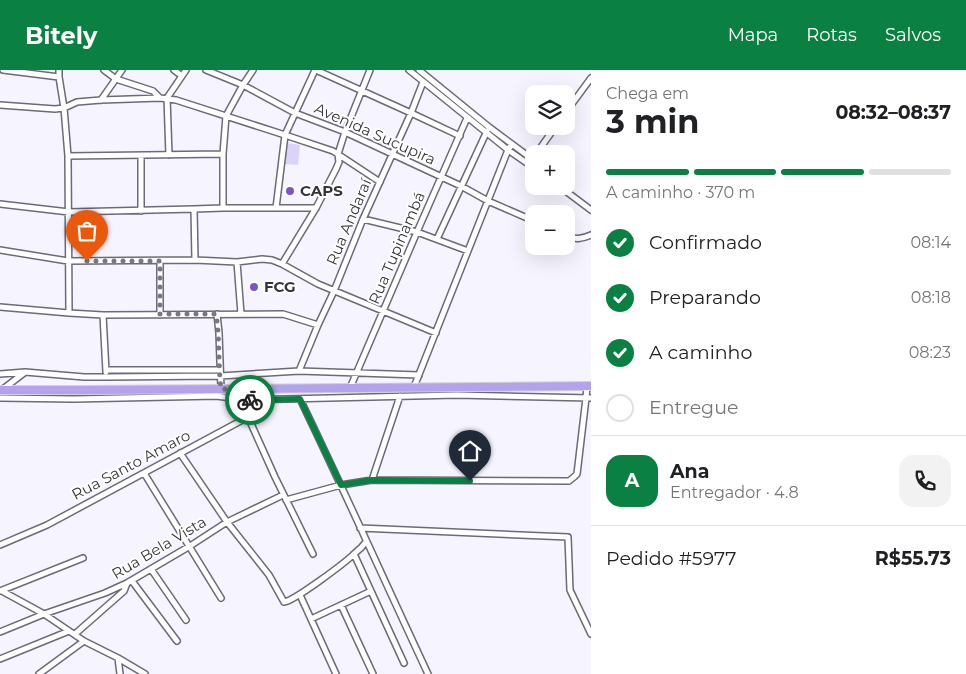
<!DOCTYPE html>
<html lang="pt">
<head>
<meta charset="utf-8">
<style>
	:root { --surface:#fff; --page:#f2f2f2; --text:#202124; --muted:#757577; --line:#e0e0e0; --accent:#0b8043 }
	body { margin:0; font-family:Montserrat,sans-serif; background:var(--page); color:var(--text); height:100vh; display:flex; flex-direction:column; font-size:19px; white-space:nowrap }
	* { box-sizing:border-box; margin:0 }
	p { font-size:16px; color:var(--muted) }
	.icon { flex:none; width:28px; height:28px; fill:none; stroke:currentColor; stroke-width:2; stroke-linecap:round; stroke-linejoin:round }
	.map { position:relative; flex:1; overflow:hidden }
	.side { display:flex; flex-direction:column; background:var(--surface); width:375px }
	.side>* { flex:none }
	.controls { position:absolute; left:525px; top:15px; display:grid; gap:10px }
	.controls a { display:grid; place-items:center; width:50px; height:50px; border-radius:10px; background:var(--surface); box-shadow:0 5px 20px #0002; font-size:25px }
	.pin { position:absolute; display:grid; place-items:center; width:42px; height:42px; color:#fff; margin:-51px -21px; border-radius:50% 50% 50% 0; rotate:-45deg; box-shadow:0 0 5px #0007 }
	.pin .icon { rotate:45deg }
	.courier { position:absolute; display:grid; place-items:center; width:50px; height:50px; margin:-25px; border:4px solid #0b8043; border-radius:50%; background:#fff; color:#222; box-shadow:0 1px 6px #0007 }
	.summary em { font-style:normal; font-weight:700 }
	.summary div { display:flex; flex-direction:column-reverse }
	.summary { display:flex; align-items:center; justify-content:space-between; height:85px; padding:0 15px }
	h1 { font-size:32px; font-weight:700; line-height:38px }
	.bar { display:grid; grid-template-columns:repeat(4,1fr); gap:8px 5px; align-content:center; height:60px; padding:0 15px }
	.bar i { height:6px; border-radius:4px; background:var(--line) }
	.bar .selected { background:var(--accent) }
	.bar p { grid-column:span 4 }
	.line { display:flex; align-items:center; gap:12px; padding:0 15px; border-top:1px solid var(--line) }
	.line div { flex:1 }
	.round { display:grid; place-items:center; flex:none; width:52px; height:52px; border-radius:15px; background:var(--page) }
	ol { padding:0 15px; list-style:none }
	li { display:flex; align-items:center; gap:15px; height:55px }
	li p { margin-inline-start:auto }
	li .icon { padding:5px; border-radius:50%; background:var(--accent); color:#fff; stroke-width:4 }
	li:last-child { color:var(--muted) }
	li i { width:28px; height:28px; border:2px solid var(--line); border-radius:50% }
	header { display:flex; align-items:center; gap:30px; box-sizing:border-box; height:70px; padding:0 25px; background:var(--accent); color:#fff }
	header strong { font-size:24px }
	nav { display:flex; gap:28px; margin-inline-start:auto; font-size:18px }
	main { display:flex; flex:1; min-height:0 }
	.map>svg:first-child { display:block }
</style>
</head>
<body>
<header>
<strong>Bitely</strong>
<nav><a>Mapa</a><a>Rotas</a><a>Salvos</a></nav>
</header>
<main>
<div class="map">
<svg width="591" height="604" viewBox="0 0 591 604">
	<rect width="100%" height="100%" fill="#f6f4ff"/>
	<!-- green -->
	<path fill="#dbd4f6" d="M287 73 300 75 298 95 284 94Z"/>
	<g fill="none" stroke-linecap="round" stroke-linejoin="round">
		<!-- minor casing -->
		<g stroke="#6d6979" stroke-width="8">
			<path id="minor" d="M3 0 59 7
				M59 0V7L64 38 68 86 69 243
				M104 0 116 9 153 21 160 28
				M174 0 182 6
				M206 0 243 15 295 43 345 62 461 116 488 131 534 151
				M316 0 411 43 460 66
				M409 0 508 80 534 98
				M419 0 489 57 532 89
				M101 30 122 0
				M0 35 55 39 64 38 77 32 101 30 160 28 176 30 285 65 333 81 380 112
				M566 42 591 8
				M536 84 556 56
				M169 85 167 28 186 0
				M68 86 223 84
				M141 86V141
				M559 116 591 140
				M0 134 69 142 194 139 223 138H316
				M223 138V84L226 46 243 15 253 0
				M276 138 285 65 315 0
				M194 139 195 190
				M363 149 417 162 468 181
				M566 166C575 170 582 169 591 165
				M437 169 487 61
				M0 180 68 191 195 190 237 192 262 189 272 190 282 194 318 214 436 263
				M160 191V245
				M237 192 241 244
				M282 194 316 138 336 99 339 92 338 84 345 62 370 0
				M0 237 69 243 103 245 283 244 318 255
				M217 244 219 263 221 319
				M103 245 106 302
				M106 300H220
				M299 301 318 255 334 221 363 149 411 43 423 12
				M0 304 25 302 84 307H106L220 306 299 301 419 305
				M414 317 508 80 512 74
				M350 318 417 162 467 48
				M3 319 24 303
				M0 328 74 329 216 326 248 330 457 325 591 328
				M300 329C344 420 385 512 428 604
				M248 347 275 407 313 484
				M180 383 227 452 269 505 284 532C294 531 345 493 355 483 359 480 363 476 366 472
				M144 403 221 528
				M372 410 400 326
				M286 430 341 415 372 410 569 411 574 407 577 404 586 328 587 316
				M360 458 568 467 570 520 591 564
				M0 475 47 455 248 347 247 319
				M354 484 404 593
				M151 499 186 550
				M132 511 177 571
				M0 521 83 488
				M2 521 44 544 84 571 118 588 145 604
				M300 525 336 604
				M341 535 373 604
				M311 549 371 521
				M0 562 44 544 105 523 127 513 190 476 227 452 283 425
				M75 564 124 521 127 513
				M118 588 120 604
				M0 589 69 561
				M39 604 84 571"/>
		</g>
		<!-- highway casing -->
		<g stroke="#d3d2d4" stroke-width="10">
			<path id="highway" d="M0 320H85L591 316"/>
		</g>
		<!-- minor -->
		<use href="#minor" stroke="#fff" stroke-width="5"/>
		<!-- highway -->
		<use href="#highway" stroke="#b4a2ed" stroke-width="8"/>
	</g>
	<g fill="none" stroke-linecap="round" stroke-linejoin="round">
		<!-- done -->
		<path stroke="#79777f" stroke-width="5" stroke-dasharray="0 9" d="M87 191H160V244H216C220 270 218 294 221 319H247L248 330H250"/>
		<!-- route -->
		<path stroke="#0b8043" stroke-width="6" d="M250 330 300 329 341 415 372 410 470 411"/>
	</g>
	<!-- markers -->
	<g fill="#7d54ce" stroke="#fff" stroke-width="2">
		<circle cx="290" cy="121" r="5"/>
		<circle cx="254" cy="217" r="5"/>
	</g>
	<g text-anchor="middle" stroke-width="4" stroke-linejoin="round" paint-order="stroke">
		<!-- street labels -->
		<g font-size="15" fill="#35343a" stroke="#fff">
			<text transform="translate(375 64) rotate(24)" y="5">Avenida Sucupira</text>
			<text transform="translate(349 152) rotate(-67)" y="5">Rua Andaraí</text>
			<text transform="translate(397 178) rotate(-67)" y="5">Rua Tupinambá</text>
			<text transform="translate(131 395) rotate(-28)" y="5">Rua Santo Amaro</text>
			<text transform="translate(159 478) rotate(-31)" y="5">Rua Bela Vista</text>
		</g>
		<!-- poi labels -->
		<g font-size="15" font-weight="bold" fill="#35343a" stroke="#fff" text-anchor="start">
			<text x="300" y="126">CAPS</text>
			<text x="264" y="222">FCG</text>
		</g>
	</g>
</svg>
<div class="controls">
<a><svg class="icon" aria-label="layers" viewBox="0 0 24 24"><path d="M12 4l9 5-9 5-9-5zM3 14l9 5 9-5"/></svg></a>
<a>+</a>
<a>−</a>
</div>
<div class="pin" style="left:87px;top:191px;background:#ea580c"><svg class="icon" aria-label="bag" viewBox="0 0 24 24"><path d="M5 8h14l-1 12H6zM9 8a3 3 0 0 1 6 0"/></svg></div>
<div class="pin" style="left:470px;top:411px;background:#1f2937"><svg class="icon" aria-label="home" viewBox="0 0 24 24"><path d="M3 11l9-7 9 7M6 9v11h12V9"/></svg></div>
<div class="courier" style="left:250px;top:330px"><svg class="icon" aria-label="bike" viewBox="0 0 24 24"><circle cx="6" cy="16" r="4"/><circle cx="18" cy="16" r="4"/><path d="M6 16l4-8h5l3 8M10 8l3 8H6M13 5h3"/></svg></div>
</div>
<section class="side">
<div class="summary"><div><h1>3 min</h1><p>Chega em</p></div><em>08:32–08:37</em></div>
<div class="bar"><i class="selected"></i><i class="selected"></i><i class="selected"></i><i></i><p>A caminho · 370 m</p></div>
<ol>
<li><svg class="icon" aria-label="check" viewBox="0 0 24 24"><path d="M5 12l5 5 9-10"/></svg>Confirmado<p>08:14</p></li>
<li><svg class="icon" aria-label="check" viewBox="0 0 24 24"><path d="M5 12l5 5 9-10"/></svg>Preparando<p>08:18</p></li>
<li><svg class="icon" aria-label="check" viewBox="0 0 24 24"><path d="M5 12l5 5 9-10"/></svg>A caminho<p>08:23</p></li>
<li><i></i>Entregue</li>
</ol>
<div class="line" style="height:90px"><b class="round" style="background:var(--accent);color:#fff">A</b><div><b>Ana</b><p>Entregador · 4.8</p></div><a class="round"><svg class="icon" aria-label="phone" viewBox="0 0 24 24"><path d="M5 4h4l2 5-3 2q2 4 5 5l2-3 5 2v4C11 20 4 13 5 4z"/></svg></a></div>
<div class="line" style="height:65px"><div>Pedido #5977</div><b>R$55.73</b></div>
</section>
</main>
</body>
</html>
